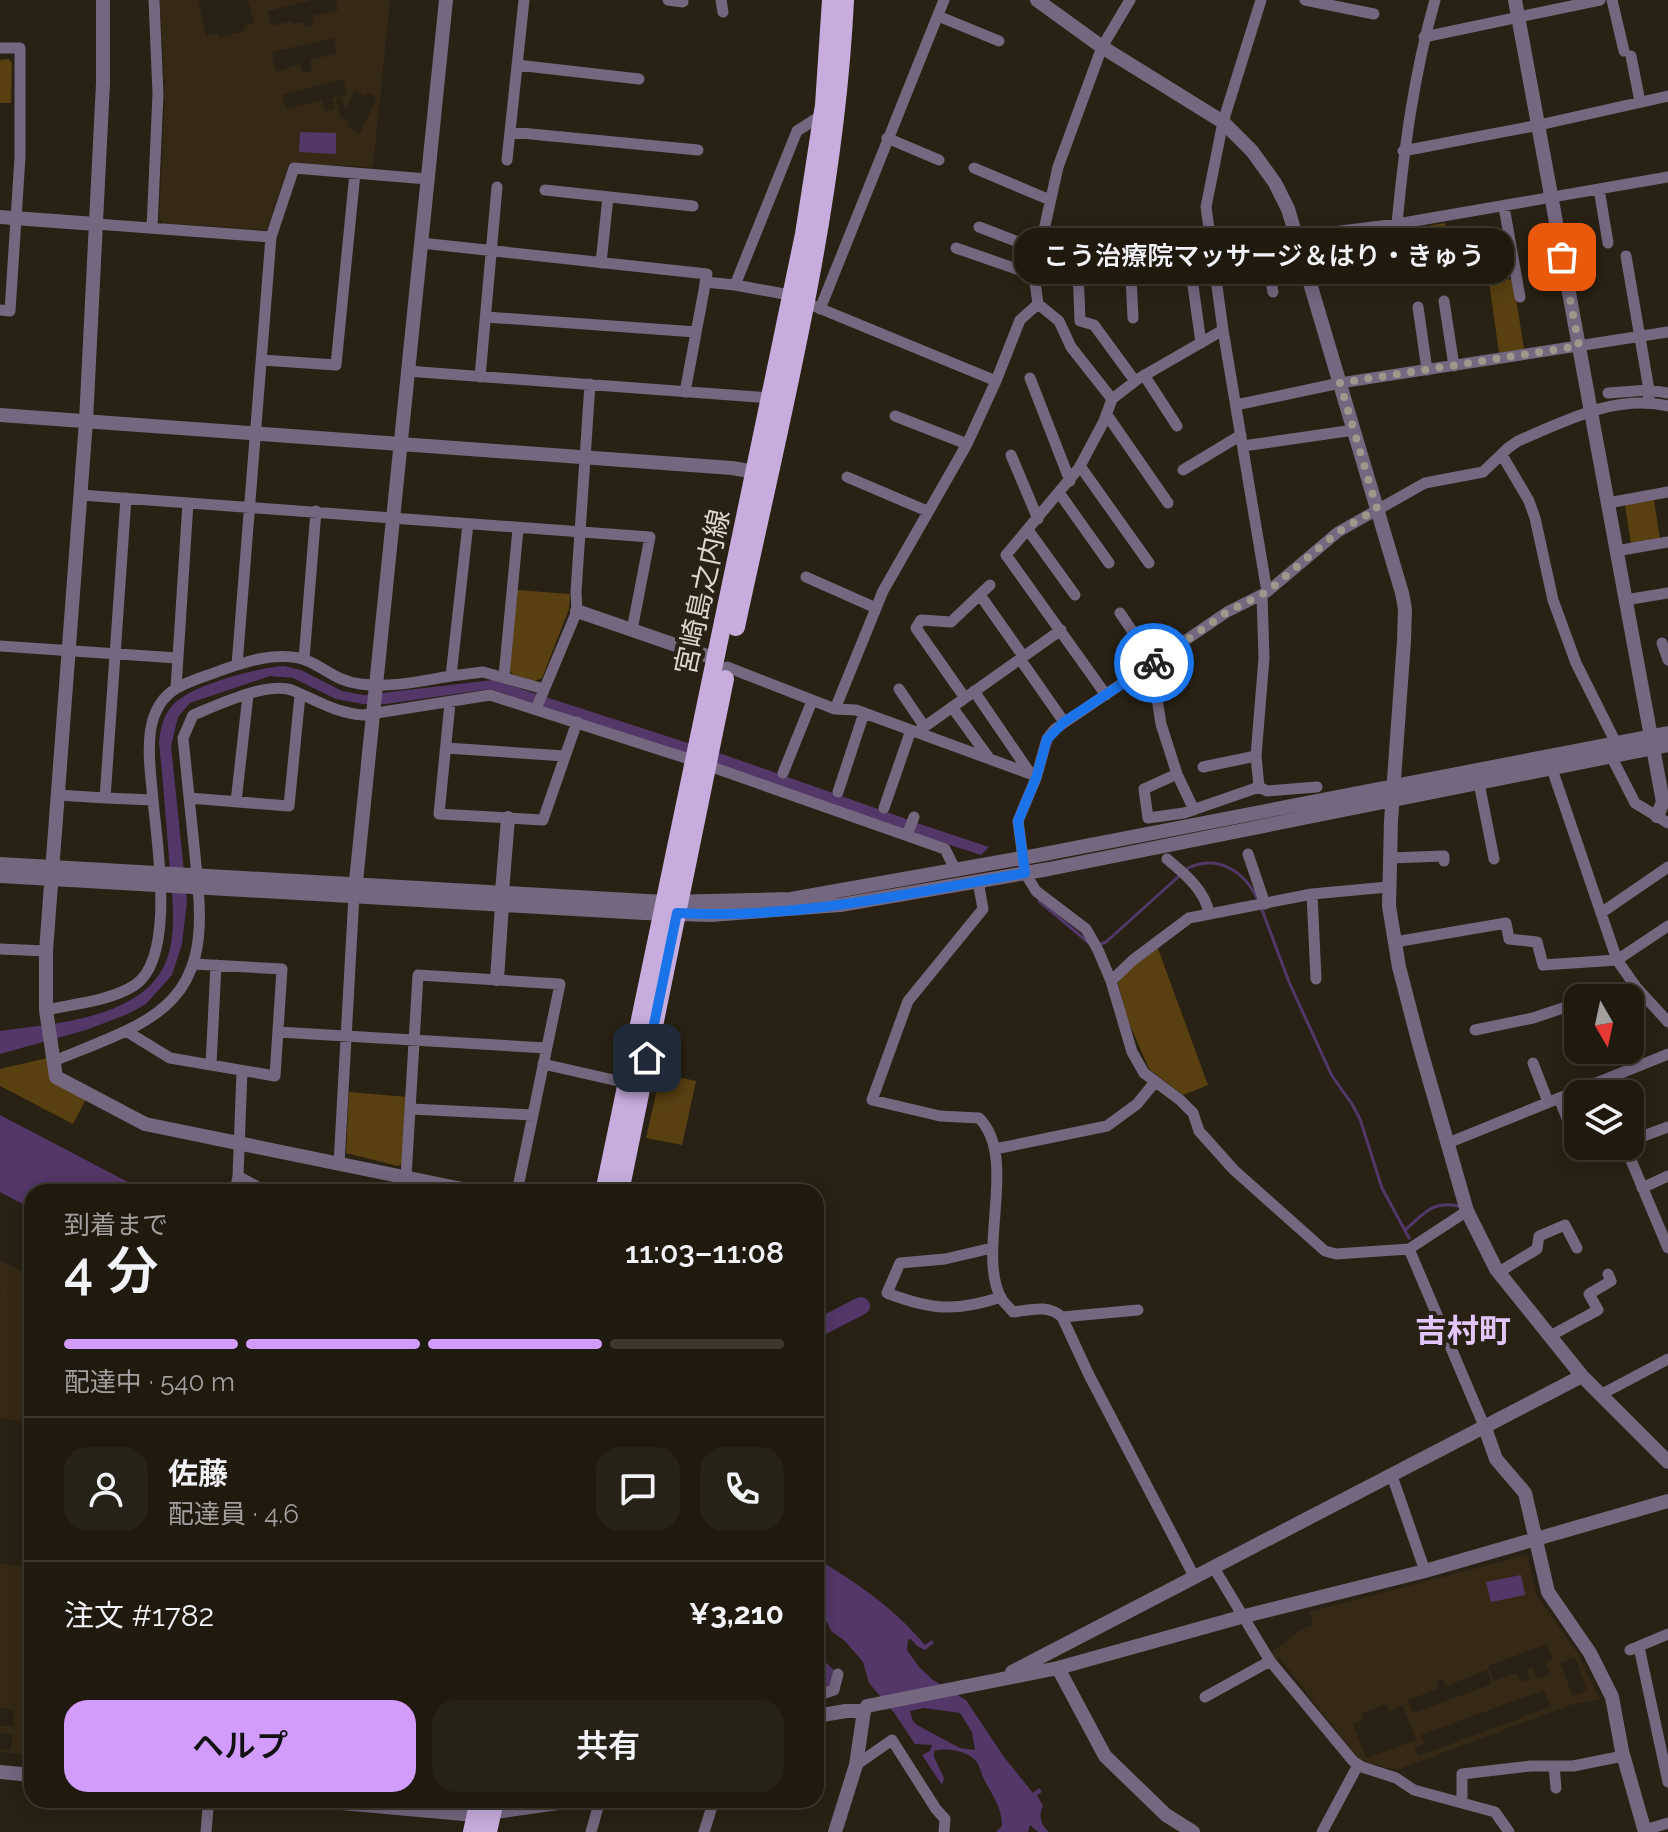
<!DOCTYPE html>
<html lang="ja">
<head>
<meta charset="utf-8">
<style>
	:root { --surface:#1f190e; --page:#272217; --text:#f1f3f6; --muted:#a1a09e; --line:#3c382e; --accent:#d29cfd }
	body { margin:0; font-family:Raleway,"Noto Sans JP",sans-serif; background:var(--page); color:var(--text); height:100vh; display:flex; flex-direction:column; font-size:30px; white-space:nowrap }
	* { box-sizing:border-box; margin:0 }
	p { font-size:26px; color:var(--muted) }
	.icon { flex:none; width:44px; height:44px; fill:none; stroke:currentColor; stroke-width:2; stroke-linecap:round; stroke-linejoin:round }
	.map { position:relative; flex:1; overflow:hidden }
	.sheet { position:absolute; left:24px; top:1184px; width:800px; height:624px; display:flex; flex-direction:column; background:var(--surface); border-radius:24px; box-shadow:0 4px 20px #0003,0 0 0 2px var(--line) }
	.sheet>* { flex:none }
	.needle { width:52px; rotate:171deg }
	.tools { position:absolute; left:1564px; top:984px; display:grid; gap:16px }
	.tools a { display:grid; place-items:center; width:80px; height:80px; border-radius:16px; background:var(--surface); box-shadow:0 4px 20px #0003,0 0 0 2px var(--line); font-size:40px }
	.pin { position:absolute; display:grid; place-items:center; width:68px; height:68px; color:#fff; margin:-34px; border-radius:16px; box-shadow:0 4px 12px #0006 }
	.courier { position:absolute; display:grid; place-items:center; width:80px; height:80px; margin:-40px; border:6px solid #1a73e8; border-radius:50%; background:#fff; color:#222; box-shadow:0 2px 10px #0007 }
	.bubble { position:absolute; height:56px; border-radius:24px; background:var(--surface); box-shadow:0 4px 20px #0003,0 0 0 2px var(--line); font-size:26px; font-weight:600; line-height:56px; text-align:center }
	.head em { font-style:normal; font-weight:600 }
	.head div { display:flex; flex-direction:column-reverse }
	.head { display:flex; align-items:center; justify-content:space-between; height:136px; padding:0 40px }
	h1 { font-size:52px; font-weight:600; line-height:60px }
	.bar { display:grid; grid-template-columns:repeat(4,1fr); gap:12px 8px; align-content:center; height:96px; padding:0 40px }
	.bar i { height:10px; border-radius:6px; background:var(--line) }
	.bar .current { background:var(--accent) }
	.bar p { grid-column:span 4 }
	.line { display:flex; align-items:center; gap:20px; padding:0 40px; border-top:2px solid var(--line) }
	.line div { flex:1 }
	.round { display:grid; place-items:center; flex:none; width:84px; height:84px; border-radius:24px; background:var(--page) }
	.button { display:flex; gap:16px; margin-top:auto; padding:16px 40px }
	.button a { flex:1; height:92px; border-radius:24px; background:var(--accent); color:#111; font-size:32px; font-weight:600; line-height:92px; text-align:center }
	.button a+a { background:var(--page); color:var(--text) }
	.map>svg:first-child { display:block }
</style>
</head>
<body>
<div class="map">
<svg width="1668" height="1832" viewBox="0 0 1668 1832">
	<rect width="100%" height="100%" fill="#292113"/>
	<!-- built -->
	<path fill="#352915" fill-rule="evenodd" d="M160 0H198L206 36 217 34 219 38 245 31 244 26 254 23 248 0H312L268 11 271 26 292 21 293 24 303 22 305 27 314 25 312 16 338 10 336 0H390L373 167 289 163 266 230 163 223 159 219 165 91ZM333 38 337 53 310 60 312 71 302 73 300 64 276 72 272 52ZM343 79 347 94 332 98 335 109 325 111 322 100 286 109 282 95ZM354 91 365 96 368 93 377 98 360 133 347 126 349 121 340 117 336 99 341 97 346 110Z
		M0 1260 32 1277V1422L0 1419V1292L2 1287H0Z
		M1527 1555 1536 1594 1578 1654 1600 1699 1570 1705 1397 1770 1360 1761 1279 1657 1275 1660 1271 1653 1302 1629 1314 1625 1309 1612ZM1547 1644 1553 1659 1546 1662 1550 1674 1537 1679 1532 1667 1527 1669 1530 1679 1521 1682 1517 1673 1494 1681 1488 1666ZM1575 1657 1587 1690 1573 1696 1560 1663ZM1487 1670 1492 1684 1413 1713 1408 1700 1438 1689 1436 1682 1443 1679 1446 1686ZM1544 1690 1550 1707 1418 1756 1414 1748 1424 1744 1421 1735ZM1386 1704 1389 1711 1403 1706 1416 1740 1366 1758 1353 1724 1363 1720 1361 1714Z
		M0 1564 32 1567V1707H26L23 1741 32 1742V1755L0 1752V1749L11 1750 12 1734 0 1733V1726H13L14 1710 0 1708Z"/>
	<!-- green -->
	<path fill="#584011" d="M9 59 12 63 11 103H0V60Z
		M1445 223 1451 256 1411 262 1406 230Z
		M1513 279 1524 349 1499 353 1489 282Z
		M1654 500 1660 539 1631 544 1625 505Z
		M517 590 570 594 569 609 542 678 535 681 512 674 509 669Z
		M1157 946 1208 1085 1183 1095 1149 1069 1127 1018 1118 983 1128 969Z
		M47 1058 86 1099 73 1124 0 1086V1069Z
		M673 1076 696 1081 682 1145 646 1138 658 1085Z
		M349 1092 407 1097 402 1164 398 1166 346 1153Z"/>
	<!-- water -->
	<path fill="#533768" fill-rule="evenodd" d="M300 132 336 133V154L299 152Z
		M284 666 301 670 342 691 364 695 493 680 725 755 912 821 908 831 681 752 490 689 386 704H363L336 699 293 678 270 676 190 703 178 717 171 746 187 901 182 944 172 975 146 1004 128 1014 86 1030 0 1054V1031C47 1024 100 1022 140 994 185 963 172 904 169 858 166 820 163 781 159 743 160 730 163 717 171 707 188 685 257 668 284 666Z
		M914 822 989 847 981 855 910 832Z
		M0 1115 147 1192H32V1209L0 1192Z
		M816 1558C857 1583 894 1608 925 1645L932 1640 934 1643 925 1650 917 1646 911 1639 908 1640 907 1650 919 1667 933 1680 966 1700 1004 1757 1033 1793 1039 1788 1042 1792 1037 1795 1043 1806C1038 1815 1041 1825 1049 1832H1038L1030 1825 1028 1832H996L1002 1826C1002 1807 992 1795 984 1779 981 1774 980 1766 976 1761 968 1751 946 1747 934 1751V1757L944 1778 942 1785 922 1755 930 1751 932 1745 915 1744 895 1714 869 1683 863 1662 845 1641 831 1631 827 1622 816 1615ZM924 1708 960 1713 972 1732 975 1750 960 1748 917 1725 913 1721 910 1711Z
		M1521 1575 1525 1595 1491 1602 1486 1582Z"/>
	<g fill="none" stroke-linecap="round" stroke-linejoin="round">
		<!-- stream -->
		<path stroke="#533768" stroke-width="3" d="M1039 901 1089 943
			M1261 907 1289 982 1332 1076 1352 1104 1360 1119 1382 1188 1409 1238
			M1100 944 1106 942 1188 868C1219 854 1245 872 1258 900
			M1405 1230C1423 1215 1432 1200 1458 1206"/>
		<!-- river -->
		<path stroke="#533768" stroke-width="18" d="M816 1329 861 1306
			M816 1665 830 1679"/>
		<!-- minor -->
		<path stroke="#74677f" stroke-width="11" d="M668 0 683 2
			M721 0 723 12
			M1261 0 1223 122 1206 207 1223 330 1267 592
			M1305 0 1374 14
			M1612 0 1624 51
			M938 16 999 41
			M1424 37 1600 0
			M0 48H20V157L10 311 0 310
			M1631 56 1640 102
			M517 65 639 79
			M510 132 698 150
			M887 138 939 160
			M1403 151 1539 125 1668 96
			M507 160 524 0
			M974 168 1050 200
			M1599 189 1608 243
			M545 190 693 206
			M1504 207 1520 297
			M96 224 271 237
			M1397 224C1404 148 1414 74 1435 0
			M979 227 1039 250
			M1377 227 1385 271 1431 264
			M152 228 158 94 154 0
			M1264 241 1273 292
			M421 243 707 274 685 392
			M956 248 1034 275
			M1476 249 1510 242
			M1188 250 1201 343
			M1626 256 1649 390 1648 403
			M1130 257 1133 318
			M1037 262 1094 271 1117 259 1397 224 1668 177
			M601 263 608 197
			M1078 269 1080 321 1094 325 1135 381
			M705 282 735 285 795 296
			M735 285 797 131 822 115
			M1444 301 1454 366
			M814 306 996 381
			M1418 307 1427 370
			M820 309 944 0
			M486 317 696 332
			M262 360 336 365 355 173
			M407 371 770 398
			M1144 375 1177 426
			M480 377 497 187
			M1030 378 1070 481
			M1608 393 1649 390 1668 393
			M1112 399 1071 347 1059 321 1038 304 1034 275 1058 167 1102 47 1130 0
			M1236 405 1340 383 1668 332
			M1107 415 1168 503
			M895 416 967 444
			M1243 446 1354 430
			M1011 455 1038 519
			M1502 455 1529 501 1535 518 1553 600 1576 663 1616 743
			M1080 466 1149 563
			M1183 470 1241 435
			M847 477 927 511
			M1060 494 1109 563
			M81 495 650 537 632 630
			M1608 503 1668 492
			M468 524 451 676 483 672 544 689
			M1028 530 1075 595
			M1616 551 1668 542
			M806 577 876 608
			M980 595 1023 656
			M1262 595 1264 658 1256 756 1259 787 1267 791 1317 787
			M1625 600 1668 593
			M1120 613 1154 663
			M1662 643 1668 660
			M0 646 177 658
			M304 659 316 511
			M1020 659 1064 722
			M237 665 271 237 294 168 427 179
			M727 667 835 709 856 710 1036 776
			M1142 672 1157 699 1161 724 1177 774 1194 810
			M504 676 518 529
			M176 688 188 503
			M899 689 924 726
			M974 691 1030 773
			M1106 695 1006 555 1079 468 1104 421 1112 399 1138 379 1223 330
			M965 698 916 628 921 620 951 622 990 585
			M450 703 439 814 543 820 577 722
			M952 707 989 758
			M536 709 577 611 576 592 590 384
			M835 709 883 591 967 444 996 381 1020 320 1038 304
			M917 732 1061 630
			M446 748 565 756
			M1612 758 1635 803 1668 823
			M1203 767 1256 756
			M783 773 812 701
			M1177 774 1144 789 1148 818 1184 813 1259 787
			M1479 783 1494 859
			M838 792 864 713
			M58 795 105 798
			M189 798 289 806 300 695
			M153 800C150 763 139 710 177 688 191 680 207 676 222 670 248 661 272 653 299 658 319 662 333 681 360 684 391 688 421 681 451 676
			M236 802 248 695
			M884 808 911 730
			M907 835 914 817
			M1248 854 1265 904
			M1389 858 1444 856V861
			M1167 859C1184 873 1206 891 1209 914
			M197 875 183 738 193 715C218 705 269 680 294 691 318 701 338 714 364 715L490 695 695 761 945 849 956 871
			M978 881 983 909 908 1001 872 1100 940 1116 979 1118C1019 1158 976 1251 1001 1298 1004 1303 1010 1308 1013 1312 1031 1310 1048 1304 1062 1317L1089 1375 1195 1578
			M1312 894 1316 979
			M1601 913 1668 867
			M1668 926 1617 960 1636 987 1668 1022
			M1395 942 1506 923 1509 939 1537 942 1543 965 1617 960 1552 769
			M0 949 46 951
			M1111 981 1133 960 1189 918 1312 894 1388 887
			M1599 998 1635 985
			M46 1010C74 1004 110 1001 135 985 176 957 157 844 153 800L105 798 126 498
			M1475 1030 1533 1018 1578 1003
			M126 1031 170 1058 275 1076 282 969 193 964
			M278 1032 546 1048
			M54 1061C149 1022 210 1009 198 888
			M1533 1063 1548 1102
			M543 1064 627 1083
			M211 1065 216 965
			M242 1071 238 1176 267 1192
			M1559 1098 1575 1139
			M411 1109 533 1115
			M1630 1141 1668 1127
			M1448 1143 1668 1054
			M1625 1146 1668 1248
			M995 1149 1107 1126 1137 1104 1155 1082
			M339 1164 354 895
			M406 1177 418 975 560 984 517 1192
			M1642 1188 1668 1176
			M235 1192 238 1176
			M1467 1211 1409 1249 1336 1254 1325 1251 1234 1170 1199 1131 1193 1113 1180 1100 1144 1073 1132 1052 1111 981 1098 950 1086 929 1036 891 1025 873 1018 821 1036 778 1047 739 1055 729 1227 612 1267 592 1338 532 1425 483 1483 472 1508 448 1518 441C1565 421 1615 394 1668 406
			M992 1248 945 1259 900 1263 887 1293C931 1310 956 1312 1001 1297
			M1409 1249 1485 1428
			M1499 1272 1537 1249 1539 1236 1565 1225 1577 1248
			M1062 1317 1138 1310
			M1550 1336 1598 1310 1589 1294 1611 1281 1608 1274
			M1600 1395 1668 1359
			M1392 1476 1425 1571
			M1214 1568 1270 1661 1353 1761 1362 1767 1396 1778 1414 1790 1495 1812 1509 1832
			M1639 1647 1668 1782
			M1630 1650 1668 1634
			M816 1689 825 1693 834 1690 838 1674
			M1205 1697 1270 1661
			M856 1765 892 1740 936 1809 945 1819 944 1832
			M1554 1766 1556 1788
			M1462 1802V1774L1531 1766H1573L1623 1756
			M1645 1830 1668 1823
			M206 1832 208 1808 212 1800
			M591 1832 600 1800
			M704 1832 714 1800
			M1322 1832 1358 1765"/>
		<!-- tertiary -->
		<path stroke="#74677f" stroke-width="14" d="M103 0V83L86 421 46 951V1010L56 1077 145 1124 477 1192
			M1037 0 1102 47 1223 122 1252 151 1275 183 1288 209 1402 593 1405 609 1404 641 1391 821 1389 906 1399 967 1419 1044 1467 1211 1496 1269 1582 1376 1668 1462
			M1515 0 1663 802 1657 816
			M0 217 96 224
			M0 415 732 468 761 473
			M577 611 716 659
			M0 864 664 902 791 899 1039 855 1668 733
			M0 876 644 913 711 915 840 905 1049 869 1668 745
			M355 891 446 0
			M502 892 508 818
			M497 979 502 905
			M1485 1428 1496 1459 1525 1493 1548 1592 1590 1653 1612 1697 1622 1751 1645 1832
			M1058 1668 1105 1756 1166 1815 1193 1832
			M1012 1672 1582 1376
			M816 1716 846 1711H864L867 1706 1058 1668 1241 1617 1425 1571 1668 1501
			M0 1772 32 1775
			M308 1800 475 1815 579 1800
			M835 1832 856 1765 864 1711"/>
		<!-- primary -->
		<path stroke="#c7adde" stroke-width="18" d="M736 627C780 421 835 211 845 0
			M604 1192 804 234 824 105 831 0
			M620 1192 725 679
			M472 1832 479 1800
			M488 1832 495 1800"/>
	</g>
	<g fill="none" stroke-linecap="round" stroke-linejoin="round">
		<!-- done -->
		<path stroke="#9d978c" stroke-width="8" stroke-dasharray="0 14.4" d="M1154 663 1227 612 1267 592 1338 532 1377 509 1340 383 1579 346 1562 257"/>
		<!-- route -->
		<path stroke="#1a73e8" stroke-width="10" d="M647 1058 677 913C794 920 910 893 1025 873L1018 821 1036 778 1047 739 1064 722 1154 663"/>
	</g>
	<g text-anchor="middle" stroke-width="8" stroke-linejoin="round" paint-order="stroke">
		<!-- street labels -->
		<g font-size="28" fill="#dcd6cd" stroke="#292113">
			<text transform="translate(702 592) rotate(-78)" y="10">宮崎島之内線</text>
		</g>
		<!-- quarter labels -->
		<g font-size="32" font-weight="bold" fill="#e2c5fb" stroke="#292113">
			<text x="1463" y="1342">吉村町</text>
		</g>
	</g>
</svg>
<div class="tools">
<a><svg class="needle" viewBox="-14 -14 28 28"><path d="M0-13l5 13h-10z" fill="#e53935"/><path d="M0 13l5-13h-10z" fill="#a1a09e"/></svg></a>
<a><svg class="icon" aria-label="layers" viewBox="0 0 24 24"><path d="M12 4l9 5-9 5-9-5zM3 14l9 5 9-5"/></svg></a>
</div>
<div class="pin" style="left:1562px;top:257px;background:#ea580c"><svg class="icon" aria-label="bag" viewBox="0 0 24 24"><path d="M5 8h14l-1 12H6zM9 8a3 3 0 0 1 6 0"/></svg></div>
<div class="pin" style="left:647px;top:1058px;background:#1f2937"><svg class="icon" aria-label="home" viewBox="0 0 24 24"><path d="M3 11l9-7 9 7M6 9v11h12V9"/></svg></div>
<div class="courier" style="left:1154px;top:663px"><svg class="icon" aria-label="bike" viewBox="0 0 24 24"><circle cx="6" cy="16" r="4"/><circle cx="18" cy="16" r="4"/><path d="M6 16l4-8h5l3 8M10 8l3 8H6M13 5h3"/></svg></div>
<div class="bubble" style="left:1014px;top:228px;width:500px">こう治療院マッサージ＆はり・きゅう</div>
<section class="sheet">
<div class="head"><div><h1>4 分</h1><p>到着まで</p></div><em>11:03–11:08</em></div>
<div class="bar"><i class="current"></i><i class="current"></i><i class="current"></i><i></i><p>配達中 · 540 m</p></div>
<div class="line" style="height:144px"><a class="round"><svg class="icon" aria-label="person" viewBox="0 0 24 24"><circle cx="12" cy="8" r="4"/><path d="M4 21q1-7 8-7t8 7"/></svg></a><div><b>佐藤</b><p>配達員 · 4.6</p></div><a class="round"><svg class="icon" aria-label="chat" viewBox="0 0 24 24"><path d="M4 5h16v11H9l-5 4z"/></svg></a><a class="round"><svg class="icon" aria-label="phone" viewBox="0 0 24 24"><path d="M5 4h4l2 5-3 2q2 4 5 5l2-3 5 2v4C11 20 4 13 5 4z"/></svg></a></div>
<div class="line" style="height:104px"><div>注文 #1782</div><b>¥3,210</b></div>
<div class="button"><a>ヘルプ</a><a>共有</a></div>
</section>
</div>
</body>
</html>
